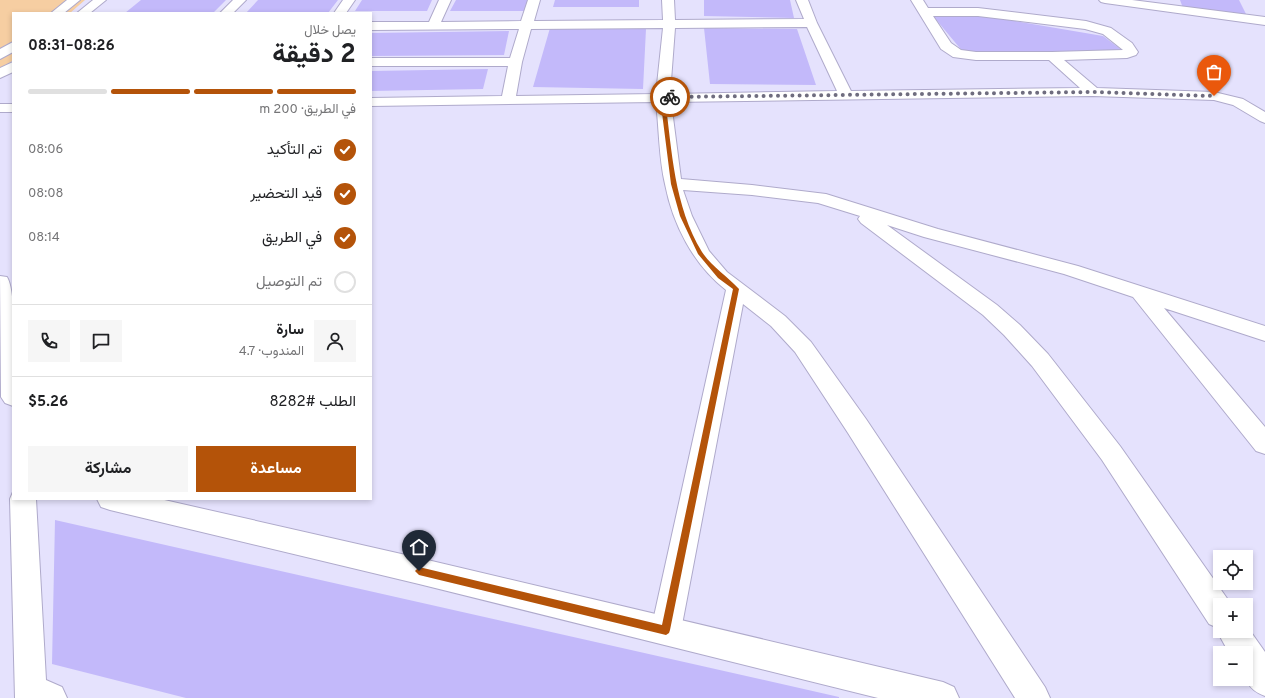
<!DOCTYPE html>
<html lang="ar">
<head>
<meta charset="utf-8">
<style>
	:root { --surface:#fff; --page:#f6f6f6; --text:#202124; --muted:#757577; --line:#e0e0e0; --accent:#b45309 }
	body { margin:0; font-family:Overpass,Vazirmatn,sans-serif; background:var(--page); color:var(--text); direction:rtl; height:100vh; display:flex; flex-direction:column; font-size:15px; white-space:nowrap }
	* { box-sizing:border-box; margin:0 }
	p { font-size:13px; color:var(--muted) }
	.icon { flex:none; width:22px; height:22px; fill:none; stroke:currentColor; stroke-width:2; stroke-linecap:round; stroke-linejoin:round }
	.map { position:relative; flex:1; overflow:hidden; direction:ltr }
	.drawer { position:absolute; left:12px; top:12px; width:360px; height:488px; display:flex; flex-direction:column; background:var(--surface); border-radius:0px; box-shadow:0 2px 6px #0003; direction:rtl }
	.drawer>* { flex:none }
	.buttons { position:absolute; left:1213px; top:550px; display:grid; gap:8px }
	.buttons a { display:grid; place-items:center; width:40px; height:40px; border-radius:0px; background:var(--surface); box-shadow:0 2px 6px #0003; font-size:20px }
	.pin { position:absolute; display:grid; place-items:center; width:34px; height:34px; color:#fff; margin:-41px -17px; border-radius:50% 50% 50% 0; rotate:-45deg; box-shadow:0 0 4px #0007 }
	.pin .icon { rotate:45deg }
	.courier { position:absolute; display:grid; place-items:center; width:40px; height:40px; margin:-20px; border:3px solid #b45309; border-radius:50%; background:#fff; color:#222; box-shadow:0 1px 5px #0007 }
	.headline em { font-style:normal; font-weight:700 }
	.headline div { display:flex; flex-direction:column-reverse }
	.headline { display:flex; align-items:center; justify-content:space-between; height:68px; padding:0 16px }
	h1 { font-size:26px; font-weight:700; line-height:30px }
	.bar { display:grid; grid-template-columns:repeat(4,1fr); gap:6px 4px; align-content:center; height:48px; padding:0 16px }
	.bar i { height:5px; border-radius:3px; background:var(--line) }
	.bar .selected { background:var(--accent) }
	.bar p { grid-column:span 4 }
	.line { display:flex; align-items:center; gap:10px; padding:0 16px; border-top:1px solid var(--line) }
	.line div { flex:1 }
	.round { display:grid; place-items:center; flex:none; width:42px; height:42px; border-radius:0px; background:var(--page) }
	ol { padding:0 16px; list-style:none }
	li { display:flex; align-items:center; gap:12px; height:44px }
	li p { margin-inline-start:auto }
	li .icon { padding:4px; border-radius:50%; background:var(--accent); color:#fff; stroke-width:4 }
	li:last-child { color:var(--muted) }
	li i { width:22px; height:22px; border:2px solid var(--line); border-radius:50% }
	.action { display:flex; gap:8px; margin-top:auto; padding:8px 16px }
	.action a { flex:1; height:46px; border-radius:0px; background:var(--accent); color:#fff; font-size:16px; font-weight:700; line-height:46px; text-align:center }
	.action a+a { background:var(--page); color:var(--text) }
	.map>svg:first-child { display:block }
</style>
</head>
<body>
<div class="map">
<svg width="1265" height="698" viewBox="0 0 1265 698">
	<rect width="100%" height="100%" fill="#e5e2fd"/>
	<!-- green -->
	<path fill="#f6cea2" d="M0 0H85L70 13H13V60L0 71Z"/>
	<!-- building -->
	<path fill="#c3b9fa" d="M141 0H226L213 13H125Z
		M258 0H338L328 13H246Z
		M362 0H432L427 11H355Z
		M456 0H528L525 11H450Z
		M555 0H639V7H553Z
		M704 0H790L794 18 704 16Z
		M1180 0H1239L1247 16 1183 8Z
		M933 16H985L1103 36 1123 51 964 53Z
		M550 28 646 29 643 89 533 87Z
		M704 28 797 29 816 85 710 84Z
		M509 31 504 55 371 56V33Z
		M488 69 483 89 371 91V71Z
		M55 520 839 697V698H186L52 664Z"/>
	<g fill="none" stroke-linecap="round" stroke-linejoin="round">
		<!-- minor casing -->
		<g stroke="#afaacb" stroke-width="2">
			<path id="minor" d="M233 0H246L233 13H220Z
				M343 0H355L346 13H334Z
				M439 0H451L441 22 521 21 528 0H540L534 21 663 20 662 0H674L675 20 804 19 796 0H808L817 23 851 91 1080 88 1049 60H976L953 57 941 49 911 0H923L928 8H978L1086 21 1111 28 1132 43 1138 52 1136 55 1127 58 1064 60 1097 88 1214 92 1243 99 1265 112V123L1260 121 1233 105 1214 100 1093 96 671 102 681 179 752 185 826 194 938 229 1078 266 1265 326V341L1164 308 1265 427V454L1256 451 1133 297 1064 274 924 237 887 225 997 305 1020 325 1048 354 1120 446 1231 604V605H1220V631H1246V625L1265 652V696C1242 687 1246 675 1246 653H1229L1217 631 1218 628 1209 624 1102 460 1032 366 1004 335 983 315 861 223 858 219 860 216 818 203 752 195 683 190 692 216 709 251 727 272 785 316 811 342 866 419 1045 687 1050 698H1015L848 433 795 352 771 326 743 304 681 630 677 641 666 645 655 641 651 630 726 290C693 264 673 225 665 184 659 159 659 128 656 102L371 106V98L502 96 508 66H371V58H510L519 29 371 30V22H429ZM933 16H978L1085 29 1103 34 1123 50 1052 52H976L961 50 951 43ZM807 27 837 91 670 94 675 28ZM663 28 656 94 516 96 522 62 531 29Z
				M1099 0H1132L1265 17V25L1105 3 1101 2Z
				M0 104H13V112H0Z
				M13 492V499H36L46 680 62 687 67 698H15L10 499Z"/>
		</g>
		<!-- tertiary casing -->
		<g stroke="#afaacb" stroke-width="2">
			<path id="tertiary" d="M67 0H80L64 13H51Z
				M93 0H106L90 13H77Z
				M13 42V52L0 59V49Z
				M13 62V72L0 78V68Z
				M0 276 7 277C18 294 13 382 13 406L5 403 1 397Z
				M97 499H160L419 558 943 682 954 687 959 698H878L419 584 110 510 101 507Z"/>
		</g>
		<!-- minor -->
		<use href="#minor" fill="#fff" fill-rule="evenodd"/>
		<!-- tertiary -->
		<use href="#tertiary" fill="#fff" fill-rule="evenodd"/>
	</g>
	<!-- route -->
	<path fill="#b45309" d="M662 96 672 97 665 98C672 151 674 206 702 252 712 267 727 276 739 289L670 630 669 633 666 635 419 575 415 571 419 567 662 625 733 289 718 278 698 254 680 216 671 184 660 97Z"/>
	<g fill="none" stroke-linecap="round" stroke-linejoin="round">
		<!-- done -->
		<path stroke="#6f6d7f" stroke-width="4" stroke-dasharray="0 7.2" d="M670 97 1093 92 1214 96"/>
	</g>
</svg>
<div class="buttons">
<a><svg class="icon" aria-label="locate" viewBox="0 0 24 24"><circle cx="12" cy="12" r="6"/><path d="M12 2v4M12 18v4M2 12h4M18 12h4"/></svg></a>
<a>+</a>
<a>−</a>
</div>
<div class="pin" style="left:1214px;top:96px;background:#ea580c"><svg class="icon" aria-label="bag" viewBox="0 0 24 24"><path d="M5 8h14l-1 12H6zM9 8a3 3 0 0 1 6 0"/></svg></div>
<div class="pin" style="left:419px;top:571px;background:#1f2937"><svg class="icon" aria-label="home" viewBox="0 0 24 24"><path d="M3 11l9-7 9 7M6 9v11h12V9"/></svg></div>
<div class="courier" style="left:670px;top:97px"><svg class="icon" aria-label="bike" viewBox="0 0 24 24"><circle cx="6" cy="16" r="4"/><circle cx="18" cy="16" r="4"/><path d="M6 16l4-8h5l3 8M10 8l3 8H6M13 5h3"/></svg></div>
<section class="drawer">
<div class="headline"><div><h1>2 دقيقة</h1><p>يصل خلال</p></div><em>08:26–08:31</em></div>
<div class="bar"><i class="selected"></i><i class="selected"></i><i class="selected"></i><i></i><p>في الطريق · 200 m</p></div>
<ol>
<li><svg class="icon" aria-label="check" viewBox="0 0 24 24"><path d="M5 12l5 5 9-10"/></svg>تم التأكيد<p>08:06</p></li>
<li><svg class="icon" aria-label="check" viewBox="0 0 24 24"><path d="M5 12l5 5 9-10"/></svg>قيد التحضير<p>08:08</p></li>
<li><svg class="icon" aria-label="check" viewBox="0 0 24 24"><path d="M5 12l5 5 9-10"/></svg>في الطريق<p>08:14</p></li>
<li><i></i>تم التوصيل</li>
</ol>
<div class="line" style="height:72px"><a class="round"><svg class="icon" aria-label="person" viewBox="0 0 24 24"><circle cx="12" cy="8" r="4"/><path d="M4 21q1-7 8-7t8 7"/></svg></a><div><b>سارة</b><p>المندوب · 4.7</p></div><a class="round"><svg class="icon" aria-label="chat" viewBox="0 0 24 24"><path d="M4 5h16v11H9l-5 4z"/></svg></a><a class="round"><svg class="icon" aria-label="phone" viewBox="0 0 24 24"><path d="M5 4h4l2 5-3 2q2 4 5 5l2-3 5 2v4C11 20 4 13 5 4z"/></svg></a></div>
<div class="line" style="height:52px"><div>الطلب #8282</div><b>$5.26</b></div>
<div class="action"><a>مساعدة</a><a>مشاركة</a></div>
</section>
</div>
</body>
</html>
